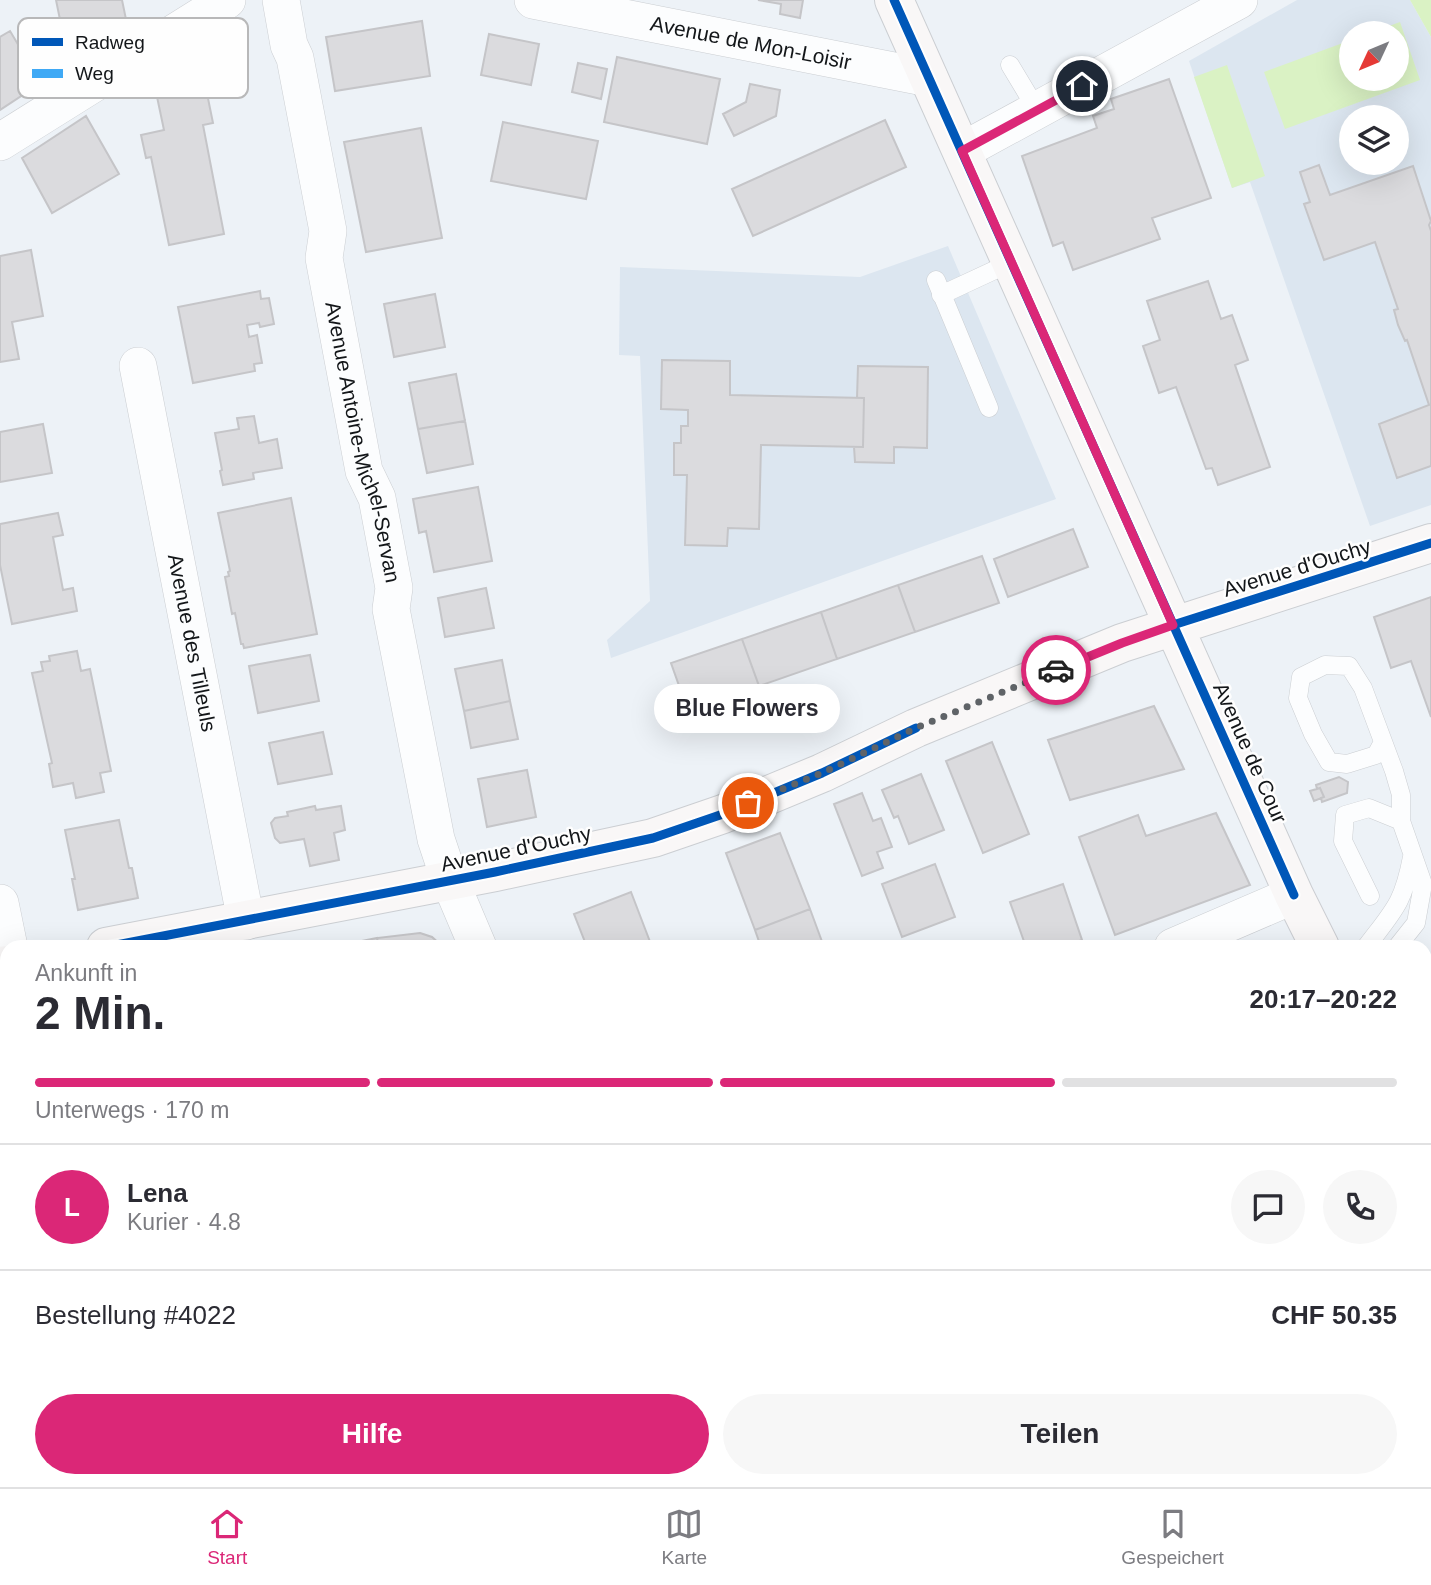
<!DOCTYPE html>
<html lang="de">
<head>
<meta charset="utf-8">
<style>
	:root { --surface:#fff; --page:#f7f7f7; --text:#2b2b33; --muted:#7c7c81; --line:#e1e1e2; --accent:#db2777 }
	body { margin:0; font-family:Helvetica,sans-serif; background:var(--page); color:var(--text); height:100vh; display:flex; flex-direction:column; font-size:26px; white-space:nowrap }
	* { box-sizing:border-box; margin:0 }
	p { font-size:23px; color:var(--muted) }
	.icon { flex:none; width:38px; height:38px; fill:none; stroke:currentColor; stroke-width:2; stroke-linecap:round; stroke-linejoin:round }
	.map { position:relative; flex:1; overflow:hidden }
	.details { position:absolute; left:0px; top:940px; width:1432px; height:548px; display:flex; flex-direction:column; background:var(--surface); border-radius:21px 21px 0 0; box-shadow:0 7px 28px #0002 }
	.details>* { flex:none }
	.needle { width:46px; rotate:226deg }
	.tools { position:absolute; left:1339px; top:21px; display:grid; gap:14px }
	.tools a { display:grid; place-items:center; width:70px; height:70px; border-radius:50%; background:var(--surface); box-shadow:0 7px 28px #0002; font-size:35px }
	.pin { position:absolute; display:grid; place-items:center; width:60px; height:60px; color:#fff; margin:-30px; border:4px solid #fff; border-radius:50%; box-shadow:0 2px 7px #0007 }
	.courier { position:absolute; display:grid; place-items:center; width:70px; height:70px; margin:-35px; border:5px solid #db2777; border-radius:50%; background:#fff; color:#222; box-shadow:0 2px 9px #0007 }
	.bubble { position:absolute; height:49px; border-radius:24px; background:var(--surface); box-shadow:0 7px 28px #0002; font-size:23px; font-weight:800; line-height:49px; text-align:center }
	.summary em { font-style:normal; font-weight:800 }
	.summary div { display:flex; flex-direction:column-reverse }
	.summary { display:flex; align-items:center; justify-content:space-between; height:119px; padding:0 35px }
	h1 { font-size:46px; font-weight:800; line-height:52px }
	.bar { display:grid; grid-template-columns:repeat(4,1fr); gap:10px 7px; align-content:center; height:84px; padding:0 35px }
	.bar i { height:9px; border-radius:5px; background:var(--line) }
	.bar .active { background:var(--accent) }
	.bar p { grid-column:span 4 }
	.line { display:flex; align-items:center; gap:18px; padding:0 35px; border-top:2px solid var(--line) }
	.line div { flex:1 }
	.round { display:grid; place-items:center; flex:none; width:74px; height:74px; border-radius:37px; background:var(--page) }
	.button { display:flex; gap:14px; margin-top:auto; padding:14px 35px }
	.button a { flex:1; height:80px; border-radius:42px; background:var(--accent); color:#fff; font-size:28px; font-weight:800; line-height:80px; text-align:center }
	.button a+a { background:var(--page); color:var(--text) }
	.dock { display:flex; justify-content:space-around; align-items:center; height:98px; border-top:2px solid var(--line); background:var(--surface); font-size:19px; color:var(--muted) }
	.dock a { display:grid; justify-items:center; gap:4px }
	.dock .active { color:var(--accent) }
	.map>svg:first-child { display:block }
</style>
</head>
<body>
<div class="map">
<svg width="1431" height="1487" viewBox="0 0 1431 1487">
	<rect width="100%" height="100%" fill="#edf2f7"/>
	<!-- built -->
	<path fill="#dce6f0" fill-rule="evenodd" d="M1297 0H1410L1431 37V505L1370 526 1250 182 1232 188 1189 61ZM1351 33H1396V79H1351ZM1351 117H1396V163H1351Z
		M948 246 1056 499 611 658 607 640 650 601 640 356 619 355 620 267 860 277Z"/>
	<!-- green -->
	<path fill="#daf2c4" d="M1410 0H1431V37Z
		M1400 22 1420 80 1285 129 1264 72 1351 40V79H1396V33H1370Z
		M1227 65 1265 176 1232 188 1194 77Z
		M1431 978V1054L1425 1041 1424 982Z"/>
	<!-- building -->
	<path fill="#dbdbde" stroke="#c5c5c8" stroke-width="2" d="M56 0H122L128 29 89 56 68 59Z
		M758 0H803L800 18 780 14 781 4Z
		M422 21 430 76 335 91 326 37Z
		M10 31 41 83 0 110V37Z
		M489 34 539 44 531 85 481 75Z
		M617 57 720 79 707 144 604 122Z
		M578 63 607 69 601 99 572 92Z
		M201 64 213 123 203 125 224 234 169 245 151 157 146 158 141 135 164 130 152 73Z
		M1169 79 1211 198 1152 218 1160 239 1073 270 1063 242 1053 246 1022 156 1097 128 1093 116 1114 109 1111 99Z
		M750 84 780 90 776 116 734 136 723 114 746 102Z
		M86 116 119 174 52 213 22 158Z
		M885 120 906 167 753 236 732 189Z
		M503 122 598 141 586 199 491 181Z
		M421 128 442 238 366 252 344 142Z
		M1319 165 1330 195 1413 166 1431 221 1429 225 1431 231V466L1397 478 1379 424 1429 405 1407 340 1405 341 1398 325 1394 310 1398 309 1375 242 1324 260 1304 204 1310 202 1300 172Z
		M31 250 43 316 12 322 19 359 0 362V256Z
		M1208 281 1221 319 1232 315 1248 360 1235 365 1270 467 1218 485 1212 468 1206 469 1176 387 1159 393 1143 346 1160 340 1147 301Z
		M260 291 261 299 269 298 274 324 260 327 259 323 247 325 249 337 257 335 262 363 254 364 255 371 193 383 178 307Z
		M435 294 445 347 394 357 384 304Z
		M662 360 730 361V395L864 398 863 447 761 445 759 529 728 528 727 546 685 545 687 475H674V443H681V426H688V410L661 409Z
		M858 366 928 367 927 448 894 447V463L855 462 854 447H863L864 398H857Z
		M456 374 465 421 418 429 409 383Z
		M254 416 259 443 277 439 282 468 253 473 254 479 223 485 220 471 222 470 215 433 239 429 237 418Z
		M465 421 473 464 427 473 418 429Z
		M43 424 52 473 0 482V432Z
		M478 487 492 561 434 572 426 531 419 533 413 499Z
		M291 498 317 634 244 648 243 644H241L235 613 232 614 225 577 229 576 228 572 230 571 218 513Z
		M58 513 63 535 53 537 63 590 73 588 77 611 12 624 0 565V524Z
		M1073 529 1088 567 1008 597 994 559Z
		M982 556 999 603 915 632 898 585Z
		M898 585 915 632 837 659 821 612Z
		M486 588 494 628 445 637 438 598Z
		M1431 597V717L1411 661 1391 668 1374 617Z
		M821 612 837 659 759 686 742 639Z
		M742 639 759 686 688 711 671 663Z
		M77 651 81 671 90 669 111 771 100 773 104 792 76 798 73 783 53 787 49 764 52 763 32 673 43 671 41 662 50 661 49 656Z
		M310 655 319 701 258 713 249 666Z
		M502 660 510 701 464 711 455 669Z
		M510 701 518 739 471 748 464 711Z
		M1154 706 1184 769 1070 800 1048 740Z
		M323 732 332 774 278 784 269 743Z
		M992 742 1029 834 983 853 946 761Z
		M527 770 536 817 487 827 478 779Z
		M921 774 944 830 909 844 898 816 894 818 882 790Z
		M1339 777 1348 782 1347 793 1322 802 1321 798 1324 797 1320 788 1317 789 1316 785Z
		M1320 788 1324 797 1314 801 1310 791Z
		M862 793 873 821 881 818 892 847 877 852 883 868 862 876 834 804Z
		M315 806 316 810 341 806 345 830 334 833 339 860 310 866 304 839 280 843 275 838 271 823 275 818 288 816 287 812Z
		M1216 813 1250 885 1115 935 1079 837 1138 815 1146 836Z
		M119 820 129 868H132L138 898 78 910 72 879H75L65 830Z
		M780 833 810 909 755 930 726 853Z
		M935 864 955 917 902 937 882 884Z
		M1063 884 1082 940 1063 947H1026L1010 902Z
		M631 892 652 947H587L574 914Z
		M810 909 824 947H761L755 930Z
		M420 933 432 937 443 947H379L377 938Z
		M377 938 379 947H332Z
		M0 1155 7 1166V1217L0 1222Z
		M1431 1309V1376L1424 1380V1313Z
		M7 1369V1475L0 1464V1372Z
		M66 1480 69 1487H44L63 1480Z
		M122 1480H188L190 1487H124Z
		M327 1480H398L401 1487H331Z
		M443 1480H558L548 1487H433Z
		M886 1480H902L906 1487H876Z
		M1004 1480H1038L1028 1487 1008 1486Z
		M1163 1480H1238L1242 1487H1167Z
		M1321 1480H1342L1346 1487H1310Z"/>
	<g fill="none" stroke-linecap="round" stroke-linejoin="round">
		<!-- lane casing -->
		<g stroke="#cbced2" stroke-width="19">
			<path id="lane" d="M1010 65 1037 110
				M936 280 989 408
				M941 295 1012 262
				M1383 742 1376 755 1347 764 1329 762 1313 734 1298 698 1301 677 1325 665 1349 666 1363 688 1394 771 1401 795V821
				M1370 896 1343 841 1345 815 1369 808 1401 821 1423 884 1416 923 1397 947
				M1366 947C1394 910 1403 904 1412 857"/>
		</g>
		<!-- street casing -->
		<g stroke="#cbced2" stroke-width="38">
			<g id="street">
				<path id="s1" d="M281 0 289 45 295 58 328 231 324 258 364 471 377 498 394 588 391 609 436 839 450 881 478 947"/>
				<path id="s2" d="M533 0 929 78"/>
				<path d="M0 142 227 0"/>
				<path d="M962 151 1239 0"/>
				<path id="s3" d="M138 366 246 921"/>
				<path d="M0 903 9 947"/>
				<path d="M1173 947 1294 895"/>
				<path d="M1424 1270 1431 1266"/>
				<path d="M0 1312 7 1323"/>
				<path d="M0 1360 7 1355"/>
				<path d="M280 1480 284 1487"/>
				<path d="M959 1480 963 1487"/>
				<path d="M620 1487 631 1480"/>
				<path d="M1081 1487 1091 1480"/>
			</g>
		</g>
		<!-- secondary casing -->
		<g stroke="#cbced2" stroke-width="40">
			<path id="secondary" d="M894 0 1294 895 1320 947
				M106 947 495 872 653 838 723 814 822 773 916 728 1122 643 1431 543
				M0 966 7 965
				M1424 1131 1431 1141"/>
		</g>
		<!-- lane -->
		<use href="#lane" stroke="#fcfdfe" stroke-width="18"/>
		<!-- street -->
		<use href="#street" stroke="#fcfdfe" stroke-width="37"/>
		<!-- secondary -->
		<use href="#secondary" stroke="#f9f7f7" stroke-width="38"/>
		<!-- rail -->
		<path stroke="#d2d3d4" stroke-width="5" stroke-dasharray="9 9" stroke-linecap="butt" d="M731 1487 741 1480
			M755 1487 765 1480"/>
		<!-- quiet -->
		<path stroke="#3fa9f5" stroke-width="7" stroke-dasharray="14 7" stroke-linecap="butt" d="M0 1312 7 1323
			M0 1360 7 1355"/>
		<!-- cycleway casing -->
		<g stroke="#fefefe" stroke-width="13">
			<path id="cycleway" d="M894 0 1294 895
				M1173 625 1431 543
				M106 947 495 872 653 838 723 814 822 773 916 728"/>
		</g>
		<!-- cycleway -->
		<use href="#cycleway" stroke="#0057b8" stroke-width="9"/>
	</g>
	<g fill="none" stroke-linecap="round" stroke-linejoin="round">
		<!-- done -->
		<path stroke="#5f6367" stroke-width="7" stroke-dasharray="0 12.6" d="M748 803 822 773 916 728 1056 670"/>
		<!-- route -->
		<path stroke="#db2777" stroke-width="9" d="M1056 670 1122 643 1173 625 962 151 1082 86"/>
	</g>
	<g text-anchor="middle" stroke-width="5" stroke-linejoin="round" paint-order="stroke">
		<!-- street labels -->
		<g font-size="21" fill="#131619" stroke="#fefefe">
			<text dy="7" stroke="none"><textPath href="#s2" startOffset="222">Avenue de Mon-Loisir</textPath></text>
			<text dy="7" stroke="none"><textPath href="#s1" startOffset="452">Avenue Antoine-Michel-Servan</textPath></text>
			<text transform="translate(1297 568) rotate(-17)" y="7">Avenue d'Ouchy</text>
			<text dy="7" stroke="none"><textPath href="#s3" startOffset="282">Avenue des Tilleuls</textPath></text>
			<text transform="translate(1250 753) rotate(66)" y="7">Avenue de Cour</text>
			<text transform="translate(516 849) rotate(-12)" y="7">Avenue d'Ouchy</text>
		</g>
	</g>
	<!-- legend -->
	<rect x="18" y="18" width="230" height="80" rx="10" fill="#fefefe" stroke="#b8b8b9" stroke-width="2"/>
	<rect x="32" y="38" width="31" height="8" fill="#0057b8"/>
	<rect x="32" y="69" width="31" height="9" fill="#3fa9f5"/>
	<g font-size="19" fill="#131619">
		<text x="75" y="49">Radweg</text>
		<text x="75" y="80">Weg</text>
	</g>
</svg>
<div class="tools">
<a><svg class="needle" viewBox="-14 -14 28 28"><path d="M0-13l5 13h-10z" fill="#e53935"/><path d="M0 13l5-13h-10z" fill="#7c7c81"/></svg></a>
<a><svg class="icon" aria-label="layers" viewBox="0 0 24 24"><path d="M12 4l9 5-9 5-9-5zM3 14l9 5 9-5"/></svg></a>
</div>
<div class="pin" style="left:748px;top:803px;background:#ea580c"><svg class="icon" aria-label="bag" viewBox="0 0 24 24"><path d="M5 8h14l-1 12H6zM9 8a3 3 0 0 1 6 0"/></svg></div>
<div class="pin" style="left:1082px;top:86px;background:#1f2937"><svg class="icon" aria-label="home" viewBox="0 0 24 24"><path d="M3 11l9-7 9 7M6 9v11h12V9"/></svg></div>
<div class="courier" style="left:1056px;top:670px"><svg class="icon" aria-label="car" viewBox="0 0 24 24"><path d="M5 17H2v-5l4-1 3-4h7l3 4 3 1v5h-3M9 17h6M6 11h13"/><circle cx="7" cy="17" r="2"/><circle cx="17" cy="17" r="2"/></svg></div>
<div class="bubble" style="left:654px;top:684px;width:186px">Blue Flowers</div>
<section class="details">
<div class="summary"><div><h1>2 Min.</h1><p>Ankunft in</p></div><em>20:17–20:22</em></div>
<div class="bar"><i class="active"></i><i class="active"></i><i class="active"></i><i></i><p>Unterwegs · 170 m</p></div>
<div class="line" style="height:126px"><b class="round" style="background:var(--accent);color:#fff">L</b><div><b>Lena</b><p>Kurier · 4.8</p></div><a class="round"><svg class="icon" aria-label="chat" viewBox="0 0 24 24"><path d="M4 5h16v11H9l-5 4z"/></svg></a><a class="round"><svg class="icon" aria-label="phone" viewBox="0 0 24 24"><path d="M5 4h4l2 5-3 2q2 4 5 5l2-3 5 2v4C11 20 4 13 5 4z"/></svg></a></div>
<div class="line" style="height:91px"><div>Bestellung #4022</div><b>CHF 50.35</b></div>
<div class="button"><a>Hilfe</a><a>Teilen</a></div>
</section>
</div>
<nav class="dock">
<a class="active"><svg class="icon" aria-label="home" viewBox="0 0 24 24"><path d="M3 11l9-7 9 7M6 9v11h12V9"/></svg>Start</a>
<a><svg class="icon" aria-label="map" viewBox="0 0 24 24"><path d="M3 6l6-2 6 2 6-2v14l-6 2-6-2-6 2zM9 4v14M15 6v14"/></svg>Karte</a>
<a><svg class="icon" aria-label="saved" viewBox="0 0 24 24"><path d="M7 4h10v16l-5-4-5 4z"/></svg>Gespeichert</a>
</nav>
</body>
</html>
